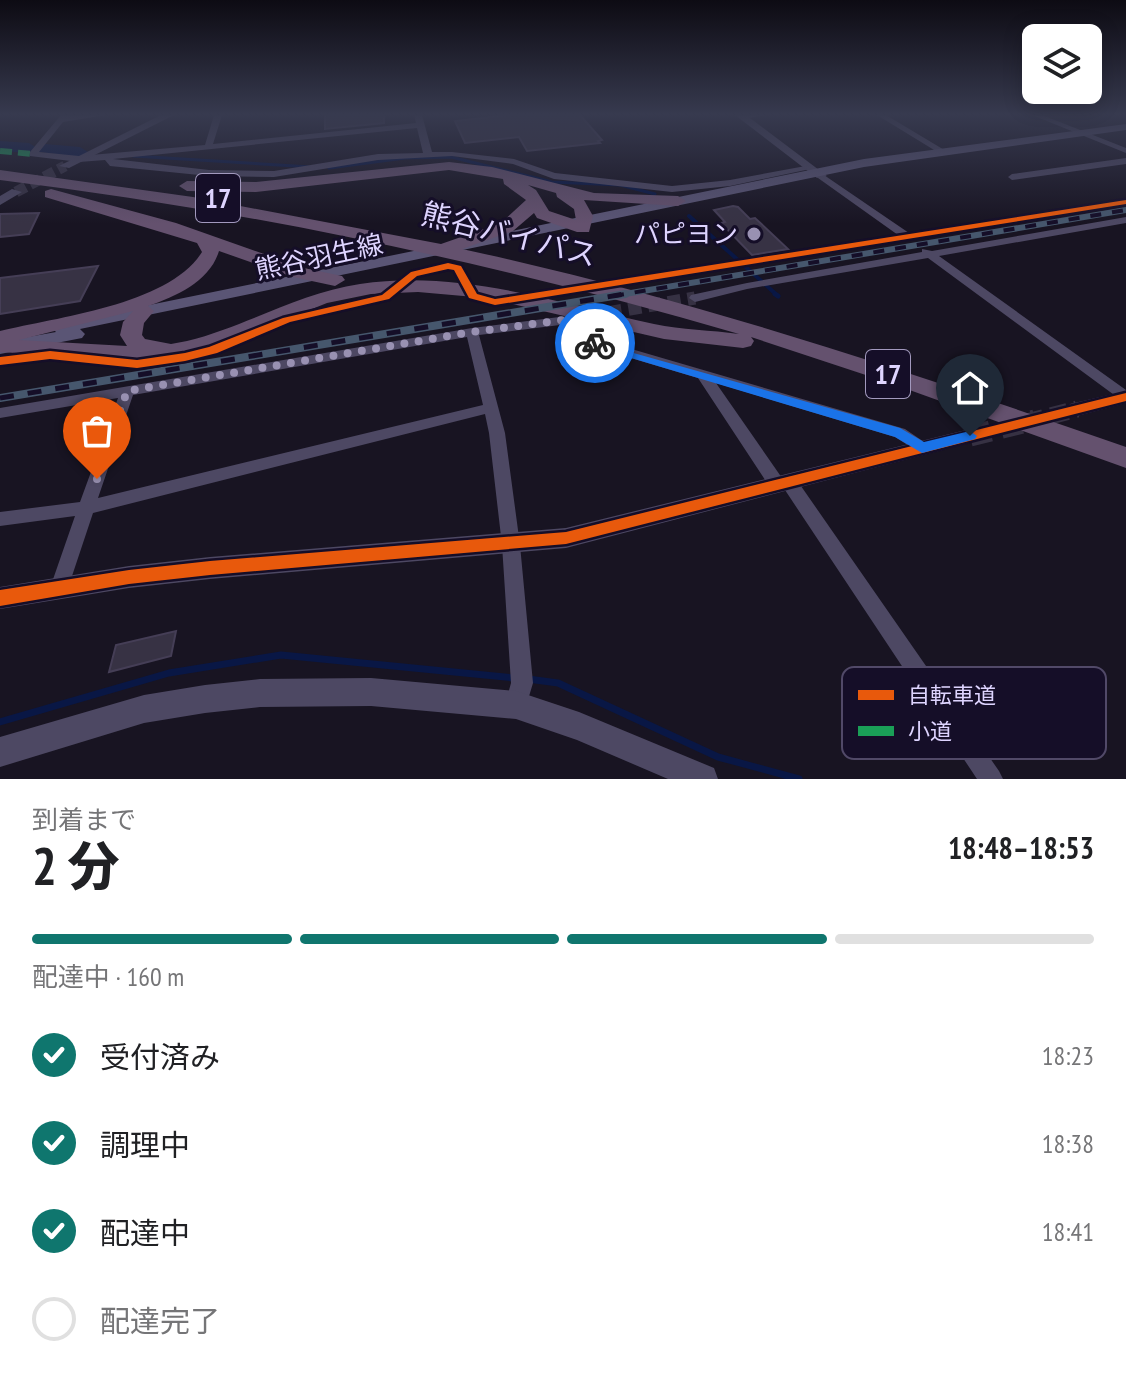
<!DOCTYPE html>
<html lang="ja">
<head>
<meta charset="utf-8">
<style>
	:root { --surface:#fff; --page:#f2f2f2; --text:#202124; --muted:#757577; --line:#e0e0e0; --accent:#0f766e }
	body { margin:0; font-family:"PT Sans Narrow","Noto Sans JP",sans-serif; background:var(--page); color:var(--text); height:100vh; display:flex; flex-direction:column; font-size:30px; white-space:nowrap }
	* { box-sizing:border-box; margin:0 }
	p { font-size:26px; color:var(--muted) }
	.icon { flex:none; width:44px; height:44px; fill:none; stroke:currentColor; stroke-width:2; stroke-linecap:round; stroke-linejoin:round }
	.map { position:relative; height:779px; overflow:hidden }
	.details { display:flex; flex-direction:column; background:var(--surface); flex:1 }
	.details>* { flex:none }
	.controls { position:absolute; left:1022px; top:24px; display:grid; gap:16px }
	.controls a { display:grid; place-items:center; width:80px; height:80px; border-radius:12px; background:var(--surface); box-shadow:0 4px 20px #0003; font-size:40px }
	.pin { position:absolute; display:grid; place-items:center; width:68px; height:68px; color:#fff; margin:-82px -34px; border-radius:50% 50% 50% 0; rotate:-45deg; box-shadow:0 0 8px #0007 }
	.pin .icon { rotate:45deg }
	.courier { position:absolute; display:grid; place-items:center; width:80px; height:80px; margin:-40px; border:6px solid #1a73e8; border-radius:50%; background:#fff; color:#222; box-shadow:0 2px 10px #0007 }
	.headline em { font-style:normal; font-weight:800 }
	.headline div { display:flex; flex-direction:column-reverse }
	.headline { display:flex; align-items:center; justify-content:space-between; height:136px; padding:0 32px }
	h1 { font-size:52px; font-weight:800; line-height:60px }
	.bar { display:grid; grid-template-columns:repeat(4,1fr); gap:12px 8px; align-content:center; height:96px; padding:0 32px }
	.bar i { height:10px; border-radius:6px; background:var(--line) }
	.bar .active { background:var(--accent) }
	.bar p { grid-column:span 4 }
	ol { padding:0 32px; list-style:none }
	li { display:flex; align-items:center; gap:24px; height:88px }
	li p { margin-inline-start:auto }
	li .icon { padding:8px; border-radius:50%; background:var(--accent); color:#fff; stroke-width:4 }
	li:last-child { color:var(--muted) }
	li i { width:44px; height:44px; border:4px solid var(--line); border-radius:50% }
	.map>svg:first-child { display:block }
</style>
</head>
<body>
<div class="map">
<svg width="1126" height="779" viewBox="0 0 1126 779">
	<rect width="100%" height="100%" fill="#181422"/>
	<g fill="none" stroke-linecap="round" stroke-linejoin="round">
		<!-- stream-far3 -->
		<path stroke="#091745" stroke-width="3" d="M133 156 311 167
			M329 168 405 158 451 157 552 182 620 185 655 194"/>
		<!-- stream-far2 -->
		<path stroke="#091745" stroke-width="4" d="M689 216 778 296"/>
		<!-- stream-far1 -->
		<path stroke="#091745" stroke-width="5" d="M775 294 778 296"/>
		<!-- stream -->
		<path stroke="#091745" stroke-width="7" d="M528 679 558 683 718 757 799 779
			M0 722 169 673 281 655 514 678"/>
		<!-- river -->
		<path fill="#091745" fill-rule="evenodd" d="M0 141 29 143 37 148 29 153 0 151Z
			M45 144 80 147 88 152 80 157 39 152 37 149Z"/>
	</g>
	<!-- building -->
	<path fill="#373244" stroke="#453e56" stroke-width="2" d="M325 115H384V123L325 129Z
		M509 115H580L602 140 598 141 600 143 527 151 519 137 465 143 455 121Z
		M733 206 738 207 750 219 755 218 788 249 752 255 721 223 725 222 714 210Z
		M39 213 29 234 0 237V214Z
		M98 266 80 301 0 314V278Z
		M176 631 171 656 109 672 116 645Z"/>
	<g fill="none" stroke-linecap="round" stroke-linejoin="round">
		<!-- minor-tunnel -->
		<path stroke="#363143" stroke-width="13" stroke-dasharray="13 7" stroke-linecap="butt" d="M589 316 695 298"/>
		<!-- tertiary-tunnel-far2 -->
		<path stroke="#363143" stroke-width="11" stroke-dasharray="11 5" stroke-linecap="butt" d="M16 192 65 166"/>
		<!-- tertiary-tunnel-far1 -->
		<path stroke="#363143" stroke-width="17" stroke-dasharray="17 8" stroke-linecap="butt" d="M1027 422 1077 409"/>
		<!-- tertiary-tunnel -->
		<path stroke="#363143" stroke-width="21" stroke-dasharray="21 11" stroke-linecap="butt" d="M970 436 1035 420"/>
		<!-- minor -->
		<path fill="#4d4863" fill-rule="evenodd" d="M61 115H106L63 122 39 152 79 156 205 145 214 115H222L213 144 416 123 414 115H422L432 152H452L514 159 555 173 672 186 730 180 811 165 815 168 730 186 672 192 554 179 513 164 452 156 378 160 274 177 209 176 110 166 105 160 79 162 30 156V152ZM417 128 423 153 378 154 274 171 209 170 113 159Z
			M740 115H766L743 119 739 117Z
			M877 115H886L946 151 939 153Z
			M1032 115H1042L1126 148V153Z
			M1126 158V164L1012 180 1008 177 1012 174Z
			M821 173 909 233 1126 199V205L495 306 469 298 454 270 448 269 418 276 389 299 291 323 218 353 185 361 137 368 50 359 0 365V357L50 351 137 360 185 353 209 347 283 317 381 294 410 272 448 263 462 266 478 294 495 298 898 235 818 178V174Z
			M1126 217V223L939 256 1126 390V402L1121 400 928 258 747 289 695 302 689 298 691 295 747 283 922 252V249L932 251Z
			M575 315 581 319 572 323 587 336 905 429 927 444 930 448 927 452 922 454 895 437 716 383 782 478 788 475 794 476 999 771 1003 779H977L783 487 777 490 771 489 698 378 577 342 568 335 560 325 479 335 505 433 520 545 533 683 524 713 516 716 508 713 505 705 511 683 502 545 489 433 485 414 93 513 66 594 59 597 52 594 50 588 75 516 0 526V512L80 502 118 398 0 418V408L472 328ZM467 337 483 405 98 498 133 395Z"/>
		<!-- tertiary -->
		<path fill="#4d4863" fill-rule="evenodd" d="M161 115H174L69 168 59 166Z
			M735 115H746L827 176 817 178Z
			M12 189 22 192 0 205V196Z
			M1126 391V403L1077 416 1068 409 1070 404Z
			M970 429 977 431 980 436 977 441 566 548 210 579 129 588 0 609V587L129 566 210 557 566 528Z
			M371 678 516 691 579 712 714 768 718 779H668L577 740 516 719 371 706 260 707 205 713 144 723 0 767V737L144 695 205 685 260 679Z"/>
		<!-- secondary -->
		<path fill="#5a5575" fill-rule="evenodd" d="M1126 124V130L864 167 80 329 85 334 82 338 0 354V342L56 332 52 328 61 323 864 159Z"/>
		<!-- trunk -->
		<path fill="#64516e" fill-rule="evenodd" d="M449 162 492 167 594 193 678 196 686 201 678 206 584 200 593 216 589 232H577L537 218 534 213 513 231 462 249C689 298 907 371 1126 447V468L890 383 751 337 754 341 751 346 743 348 664 339 486 298 418 292 371 294 327 303 220 346 171 358 133 360 0 352V331C57 317 169 305 202 252L197 243 45 197V191L51 189 176 223 304 268 342 276 345 280 335 286 293 277 219 251C210 281 177 296 148 306L154 311 144 323 142 335 145 339 171 344 187 341C247 326 299 293 360 284 460 269 558 303 654 324 682 330 711 330 739 334 496 263 251 211 0 180V170L193 197 441 244 501 223 526 200 504 184 503 179 449 170 256 192 187 191 179 186 187 181 256 182ZM528 185 556 193 557 197 574 209 576 220 549 211 536 190ZM133 311 123 322 120 335 127 346 19 340Z"/>
		<!-- rail-far1 casing -->
		<g stroke="#46576d" stroke-width="6">
			<path id="rail-far1" d="M613 296 1126 210"/>
		</g>
		<!-- rail casing -->
		<g stroke="#46576d" stroke-width="8">
			<path id="rail" d="M0 398 625 294"/>
		</g>
		<!-- rail-far1 -->
		<use href="#rail-far1" stroke="#150e28" stroke-width="4" stroke-dasharray="11" stroke-linecap="butt"/>
		<!-- rail -->
		<use href="#rail" stroke="#150e28" stroke-width="5" stroke-dasharray="14" stroke-linecap="butt"/>
		<!-- quiet -->
		<path stroke="#1a9f57" stroke-width="6" stroke-dasharray="12 6" stroke-linecap="butt" d="M0 151 33 154"/>
		<!-- cycleway casing -->
		<g stroke="#150e28" stroke-width="5">
			<path id="cycleway" d="M1126 200V204L495 305 469 298 454 270 448 269 417 276 389 299 290 322 217 353 185 361 137 368 50 359 0 365V357L50 351 137 360 185 353 209 347 283 318 382 295 411 272 448 263 461 266 477 294 495 299Z
				M1126 393V401L566 544 210 575 129 584 0 606V590L129 570 210 561 566 532Z"/>
		</g>
		<!-- cycleway -->
		<use href="#cycleway" fill="#e8590c" fill-rule="evenodd"/>
	</g>
	<!-- sky -->
	<linearGradient id="sky" x2="0" y2="1"><stop stop-color="#0d0b13"/><stop offset="0.51" stop-color="#373a4f"/><stop offset="1" stop-color="#373a4f" stop-opacity="0"/></linearGradient>
	<rect width="1126" height="224" fill="url(#sky)"/>
	<!-- route -->
	<path fill="#1a73e8" d="M591 341 900 428 924 442 970 431 977 436 975 439 922 453 895 437 591 346Z"/>
	<g fill="none" stroke-linecap="round" stroke-linejoin="round">
		<!-- done -->
		<path stroke="#9991b2" stroke-width="8" stroke-dasharray="0 14.4" d="M97 479 127 391 472 332 563 320 576 336 595 343"/>
	</g>
	<!-- markers -->
	<circle fill="#9991b2" stroke="#150e28" stroke-width="3" cx="754" cy="234" r="8"/>
	<g text-anchor="middle" stroke-width="6" stroke-linejoin="round" paint-order="stroke">
		<!-- far-poi labels -->
		<g font-size="26" fill="#ded4ff" stroke="#150e28" text-anchor="end">
			<text x="738" y="243">パピヨン</text>
		</g>
		<!-- far-street labels -->
		<g font-size="26" fill="#ded4ff" stroke="#150e28">
			<text transform="translate(319 257) rotate(-12)" y="9">熊谷羽生線</text>
		</g>
		<!-- shield labels -->
		<g fill="#150e28" stroke="#a299be" stroke-width="2">
			<rect x="196" y="174" width="44" height="48" rx="6"/>
			<rect x="866" y="350" width="44" height="48" rx="6"/>
		</g>
		<g font-size="28" font-weight="bold" fill="#ded4ff">
			<text x="218" y="208">17</text>
			<text x="888" y="384">17</text>
		</g>
		<!-- street labels -->
		<g font-size="30" fill="#ded4ff" stroke="#150e28">
			<text transform="translate(509 235) rotate(14)" y="10">熊谷バイパス</text>
		</g>
	</g>
	<!-- legend -->
	<rect x="842" y="667" width="264" height="92" rx="12" fill="#150e28" stroke="#514968" stroke-width="2"/>
	<rect x="858" y="690" width="36" height="10" fill="#e8590c"/>
	<rect x="858" y="726" width="36" height="10" fill="#1a9f57"/>
	<g font-size="22" fill="#ded4ff">
		<text x="908" y="703">自転車道</text>
		<text x="908" y="739">小道</text>
	</g>
</svg>
<div class="controls">
<a><svg class="icon" aria-label="layers" viewBox="0 0 24 24"><path d="M12 4l9 5-9 5-9-5zM3 14l9 5 9-5"/></svg></a>
</div>
<div class="pin" style="left:97px;top:479px;background:#ea580c"><svg class="icon" aria-label="bag" viewBox="0 0 24 24"><path d="M5 8h14l-1 12H6zM9 8a3 3 0 0 1 6 0"/></svg></div>
<div class="pin" style="left:970px;top:436px;background:#1f2937"><svg class="icon" aria-label="home" viewBox="0 0 24 24"><path d="M3 11l9-7 9 7M6 9v11h12V9"/></svg></div>
<div class="courier" style="left:595px;top:343px"><svg class="icon" aria-label="bike" viewBox="0 0 24 24"><circle cx="6" cy="16" r="4"/><circle cx="18" cy="16" r="4"/><path d="M6 16l4-8h5l3 8M10 8l3 8H6M13 5h3"/></svg></div>
</div>
<section class="details">
<div class="headline"><div><h1>2 分</h1><p>到着まで</p></div><em>18:48–18:53</em></div>
<div class="bar"><i class="active"></i><i class="active"></i><i class="active"></i><i></i><p>配達中 · 160 m</p></div>
<ol>
<li><svg class="icon" aria-label="check" viewBox="0 0 24 24"><path d="M5 12l5 5 9-10"/></svg>受付済み<p>18:23</p></li>
<li><svg class="icon" aria-label="check" viewBox="0 0 24 24"><path d="M5 12l5 5 9-10"/></svg>調理中<p>18:38</p></li>
<li><svg class="icon" aria-label="check" viewBox="0 0 24 24"><path d="M5 12l5 5 9-10"/></svg>配達中<p>18:41</p></li>
<li><i></i>配達完了</li>
</ol>
</section>
</body>
</html>
